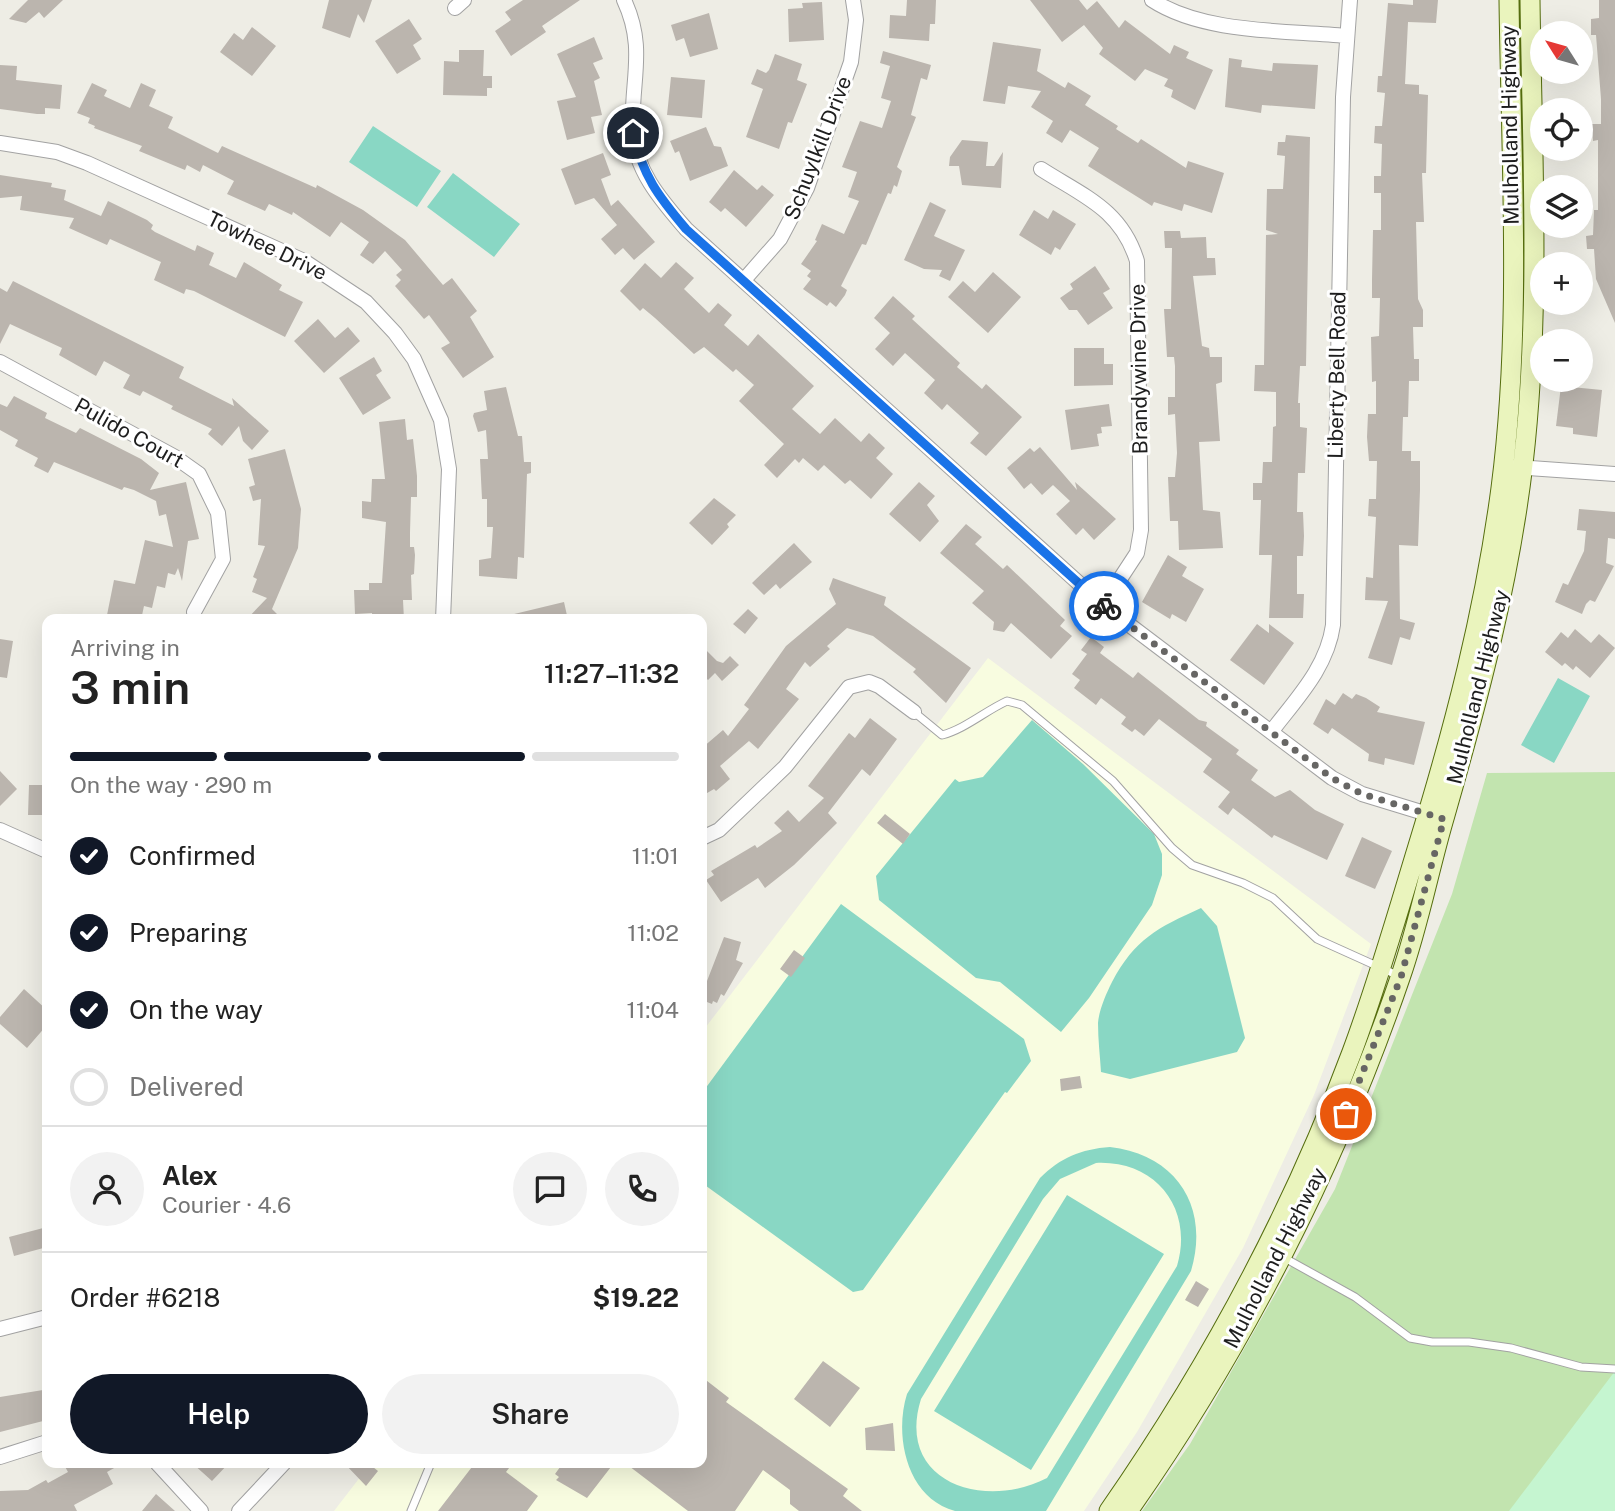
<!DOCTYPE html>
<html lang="en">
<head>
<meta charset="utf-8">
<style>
	:root { --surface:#fff; --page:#f2f2f2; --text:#222; --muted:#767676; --line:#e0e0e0; --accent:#111827 }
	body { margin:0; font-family:"Public Sans",sans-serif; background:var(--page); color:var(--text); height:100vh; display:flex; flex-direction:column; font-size:26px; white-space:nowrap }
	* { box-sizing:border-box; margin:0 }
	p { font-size:23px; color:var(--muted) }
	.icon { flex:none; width:38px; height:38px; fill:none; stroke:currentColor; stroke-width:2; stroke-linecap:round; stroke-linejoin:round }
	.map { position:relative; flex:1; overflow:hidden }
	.drawer { position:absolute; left:42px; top:614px; width:665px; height:854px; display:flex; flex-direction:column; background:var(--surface); border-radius:14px; box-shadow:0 7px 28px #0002 }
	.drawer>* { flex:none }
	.needle { width:46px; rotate:307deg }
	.buttons { position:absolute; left:1530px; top:21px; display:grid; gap:14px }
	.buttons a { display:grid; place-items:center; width:63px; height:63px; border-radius:50%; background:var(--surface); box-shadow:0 7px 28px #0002; font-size:35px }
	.pin { position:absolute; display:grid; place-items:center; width:60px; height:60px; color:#fff; margin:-30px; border:4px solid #fff; border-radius:50%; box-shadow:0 2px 7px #0007 }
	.courier { position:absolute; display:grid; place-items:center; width:70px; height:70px; margin:-35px; border:5px solid #1a73e8; border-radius:50%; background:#fff; color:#222; box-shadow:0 2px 9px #0007 }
	.summary em { font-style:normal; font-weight:600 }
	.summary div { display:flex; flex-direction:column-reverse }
	.summary { display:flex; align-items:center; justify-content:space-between; height:119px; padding:0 28px }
	h1 { font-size:46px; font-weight:600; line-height:52px }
	.bar { display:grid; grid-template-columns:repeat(4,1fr); gap:10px 7px; align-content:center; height:84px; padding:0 28px }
	.bar i { height:9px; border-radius:5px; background:var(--line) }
	.bar .active { background:var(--accent) }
	.bar p { grid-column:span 4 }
	.line { display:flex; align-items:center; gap:18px; padding:0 28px; border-top:2px solid var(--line) }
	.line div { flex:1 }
	.round { display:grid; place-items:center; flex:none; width:74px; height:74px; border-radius:37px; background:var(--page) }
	ol { padding:0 28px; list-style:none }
	li { display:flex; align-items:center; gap:21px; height:77px }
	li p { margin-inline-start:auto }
	li .icon { padding:7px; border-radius:50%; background:var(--accent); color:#fff; stroke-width:4 }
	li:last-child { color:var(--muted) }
	li i { width:38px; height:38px; border:4px solid var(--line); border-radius:50% }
	.action { display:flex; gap:14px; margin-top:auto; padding:14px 28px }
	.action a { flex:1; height:80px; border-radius:42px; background:var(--accent); color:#fff; font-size:28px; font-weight:600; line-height:80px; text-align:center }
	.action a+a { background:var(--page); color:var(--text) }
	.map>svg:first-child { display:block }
</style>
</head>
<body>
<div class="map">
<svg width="1615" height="1511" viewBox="0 0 1615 1511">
	<rect width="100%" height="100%" fill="#eeede5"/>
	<!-- education -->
	<path fill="#f8fce0" d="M988 658 1371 944 1314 1095 1243 1248 1137 1432 1084 1511H334L371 1463H702V1032Z"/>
	<!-- grass -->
	<path fill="#c2e4af" d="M1615 772V1511H1142L1190 1444 1335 1189 1452 894 1487 773Z"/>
	<!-- park -->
	<path fill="#c5f5d0" d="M1615 1371V1511H1509Z"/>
	<!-- pitch -->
	<path fill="#89d7c4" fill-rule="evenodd" d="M373 126 441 171 417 207 349 162Z
		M453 173 520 224 494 257 427 207Z
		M1558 678 1590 696 1554 763 1521 745Z
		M1032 720 1083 764 1154 834 1162 854V875L1152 905 1089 998 1061 1032 1000 982 976 978 879 900 876 876 955 779 959 782 983 777Z
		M841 904 1024 1039 1031 1061 1007 1093 1005 1092 863 1290 853 1292 702 1183V1093Z
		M1201 908 1217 926 1245 1038 1237 1052 1130 1079 1101 1072C1100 1056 1098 1040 1098 1023 1099 1010 1106 994 1112 982 1135 939 1157 928 1201 908Z
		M1110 1147C1177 1155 1210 1207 1191 1271L1046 1511C1023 1511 976 1511 955 1511 906 1498 894 1435 907 1394L1040 1178C1060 1158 1081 1149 1110 1147ZM1096 1163C1156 1160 1194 1209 1177 1266L1047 1478C984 1511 895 1482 921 1399L1043 1199 1060 1179Z
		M1067 1195 1164 1254 1031 1470 934 1411Z"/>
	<!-- building -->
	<path fill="#bbb5ae" d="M28 0H63L44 18 39 12 26 23 9 19Z
		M329 0H372L364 23 358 14 350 38 322 28Z
		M523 0H580L542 26 546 32 511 56 495 31 511 20 505 12Z
		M907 0H936L935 24H930L929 41 889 38 890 15 906 16Z
		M1030 0H1079L1087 10 1097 1 1119 28 1125 20 1170 54 1174 45 1189 52 1186 58 1213 70 1195 110 1171 97 1173 90 1164 86 1168 79 1145 69 1135 81 1099 54 1103 48 1084 25 1062 42Z
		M1413 0H1438L1436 23 1408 22 1405 84 1419 85V94L1428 95 1426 173H1422L1424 222H1416L1418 299 1423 310V327H1413L1414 359H1419V381H1409L1408 417H1403L1402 451H1411V461H1420V490L1418 546 1399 545 1400 619 1415 623 1410 640 1400 637 1392 665 1368 658 1388 601 1365 600 1366 577 1373 578 1376 517 1368 516 1369 499H1376L1377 461H1369L1367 437 1368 414H1376V381L1372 382 1371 337 1379 336 1380 298H1372V280L1373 230H1381V193H1374V176H1381L1382 144 1374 143 1375 126H1382L1385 93 1377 92 1378 76H1382L1388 3 1413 5Z
		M1599 0H1615V323L1596 279 1594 249H1587L1586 236 1593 235 1594 210H1598V140L1593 141 1592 124H1601V99L1596 35H1591V19L1599 18Z
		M822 2 824 40 789 42 788 9 803 8 802 3Z
		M709 13 718 49 690 57 684 38 676 41 671 25Z
		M409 19 422 39 413 45 421 59 397 74 375 41Z
		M252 27 276 46 252 76 220 52 234 33 243 40Z
		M594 37 603 59 593 63 600 78 594 81 602 115 591 117 595 133 567 140 557 101 576 97 557 54Z
		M993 42 1041 49 1037 71 1065 88 1068 82 1091 96 1085 105 1118 126 1116 129 1138 143 1141 139 1186 168 1188 161 1224 173 1212 213 1184 204 1182 211 1154 202 1152 206 1088 166 1099 148 1070 130 1062 143 1046 133 1053 121 1031 107 1041 91 1008 86 1005 104 983 101Z
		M459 50H484L483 76H492V88H487V96L443 95 444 61 459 62Z
		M883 51 931 65 927 80 921 78 911 115 916 117 897 167 902 171 897 187 894 185 891 194 888 193 866 245 862 244 841 286 847 290 845 295 836 307 830 302 827 306 803 289 811 279 807 276 811 271 801 264 817 241 815 240 822 224 844 234 859 201 848 197 857 172 842 167 860 121 882 128 891 101 881 98 890 66 880 63Z
		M775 54 802 64 797 80 807 84 792 123 788 122 779 149 746 137 763 89 751 84 757 69 766 73 769 70Z
		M1229 58 1242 60 1241 67 1272 71 1273 63 1318 65 1315 109 1262 105 1261 113 1225 107Z
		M0 65 17 66 16 80 62 85 60 109 45 108V114H37L0 109Z
		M671 77 705 80 702 118 667 115Z
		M92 83 107 90 104 96 130 108 141 83 156 90 149 106 173 117 168 128 218 153 222 146 316 188 317 185 363 210 405 240 443 285 452 278 477 311 470 317 494 357 463 378 441 348 450 343 429 315 424 319 395 286 401 280 396 275 402 270 385 251 373 264 360 255 369 242 341 222 330 237 293 212 292 215 269 204 265 211 227 194 234 181 203 165 200 172 187 165 185 170 139 151 142 146 94 128 95 126 88 123 90 118 77 113Z
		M706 127 714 146 721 147 728 166 690 181 679 151 675 153 670 141Z
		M1286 135 1310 137 1306 366H1300L1298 403H1300V427L1307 428 1305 473H1298L1297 512H1303L1304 536 1303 556H1297V594H1304L1303 618H1269L1272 555H1259L1261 500H1253V483H1262L1263 462H1272L1273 427 1276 426V392L1254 391 1255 365H1264L1266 235 1278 234 1266 230 1267 189H1283L1285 156 1277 155 1278 142H1285Z
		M962 140 988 142 986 166H994L1003 152 1001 188 962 185 959 166H949L950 157Z
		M603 153 611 175 601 179 611 206 618 200 655 242 634 260 623 248 615 255 601 239 617 225 594 198 575 205 561 169Z
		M734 170 757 190 762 185 774 195 746 227 725 208 721 212 709 202Z
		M0 175 52 183 51 187 66 190 64 200 101 216 108 201 147 220 153 225 151 229 155 232 195 251 197 245 214 253 209 265 236 278 244 262 282 285 279 290 303 302 285 337 194 291 186 289 184 294 154 280 161 262 110 239 107 245 69 228 74 218 20 210 22 196 0 198Z
		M930 202 946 210 934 236 965 250 950 281 939 276 942 270 924 269 904 260Z
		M1034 210 1048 219 1053 210 1076 224 1060 250 1055 247 1051 255 1019 235Z
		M1164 231H1180L1181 238 1206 237 1207 258H1215L1216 275 1193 276 1202 346 1209 348 1210 357H1222V382L1216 384 1220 441 1199 442 1203 510 1220 512 1223 548 1179 550 1178 521H1170L1168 477H1175L1177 453 1175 414 1168 415V397H1175V366L1174 357H1167L1164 309H1171L1172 248H1165Z
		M676 262 694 278 684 289 709 313 718 303 732 315 724 325 748 346 758 334 814 386 792 409 820 434 835 418 861 442 869 433 885 448 876 458 893 474 871 499 850 480 845 484 824 465 818 471 803 458 799 463 795 459 777 478 764 465 784 444 739 401 754 385 736 369 733 372 704 347 694 354 655 318 643 308 640 311 620 291 645 263 661 278Z
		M1095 266 1110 289 1103 293 1113 308 1088 325 1077 310H1069L1060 298 1073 289 1070 284Z
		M993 272 1021 297 988 333 948 297 963 281 975 292Z
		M13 281 184 367 179 378 234 406 232 398 269 431 252 450 243 441 239 426 222 446 208 434 212 429 171 409 173 406 143 391 140 396 123 388 130 375 104 361 96 376 59 355 62 348 10 324 0 344V288L7 292Z
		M893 296 915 316 912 319 960 363 957 367 982 389 986 384 1022 417 986 456 970 443 979 433 947 404 942 410 924 393 935 380 905 353 893 366 875 349 890 333 874 318Z
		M318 319 335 338 348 327 360 341 324 373 294 341Z
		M1074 348H1104V364H1113V385L1074 386Z
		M374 357 382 371 376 375 391 398 363 415 339 378Z
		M1561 386 1602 390 1597 437 1573 434V428L1556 426Z
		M506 387 518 436H522L524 462H531V473L527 474 524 558 518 557 517 579 479 576V560L491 558 493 527H487V499H482L480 459H488L486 430 478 432 473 416 474 413 487 410 484 391Z
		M14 396 47 413 45 418 76 433 80 428 141 459 159 473 150 490 186 482 199 539 188 541 182 581 178 568 175 575 168 573 165 588 157 586 152 608 144 606 141 620H106L114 580 135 584 145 540 173 547 166 514 159 516 156 501 134 490 124 487 122 490 54 462 48 473 34 466 38 458 15 446 18 440 0 430V404L7 407Z
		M1109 404 1112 426 1101 427 1102 433 1097 434 1099 446 1071 450 1065 410Z
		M405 419 407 440 413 439 417 476V497H411L410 533V547H414L415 555 414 574 411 575 412 600H403L404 620H372V613L355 614 354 590H369V583H382L386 522 362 518V501L371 502 372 479H385L379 422Z
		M1040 447 1077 490 1075 482 1116 519 1094 540 1083 528 1076 535 1056 514 1070 501 1053 485 1042 495 1031 483 1024 489 1007 468 1030 448 1034 452Z
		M285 449 301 509 298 548 272 609 283 620H246L267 598 252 592 257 579 253 577 265 546 258 545 261 499 253 501 249 487 255 485 248 459Z
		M919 482 935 496 927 505 939 521 920 542 889 514Z
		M714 498 736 515 727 524 729 527 712 545 689 523Z
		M1579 509 1615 512V539L1608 538 1606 563 1614 566 1595 602 1590 600 1586 604 1582 614 1555 602 1563 583 1568 585 1584 551 1586 531 1577 530Z
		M966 524 982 537 975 544 1003 569 1007 565 1065 620 1060 626 1072 636 1051 659 1011 623 1004 632 993 630 994 622 972 603 984 591 940 553Z
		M794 543 812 562 780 589 776 584 764 595 752 583Z
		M1168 555 1187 567 1182 576 1204 589 1186 622 1172 614 1170 619 1142 602Z
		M833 578 886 597 884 605 971 668 946 703 913 672 916 669 873 636 847 628 827 646 830 649 810 667 805 662 786 689 799 699 758 749 749 741 720 766 730 779 716 791 714 789 702 796V748L723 730 728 736 749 709 744 705 786 646 836 604 829 589Z
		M564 602 568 620H510V615Z
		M748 609 758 618 745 634 733 624Z
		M1257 624 1269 633V624L1294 643 1264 685 1230 660Z
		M1575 629 1591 643 1599 634 1615 648 1590 678 1576 666 1573 670 1565 663 1562 666 1545 652 1561 632 1568 638Z
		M1091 637 1104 647 1100 653 1133 678 1138 672 1199 720 1207 722 1206 726 1239 750 1236 754 1258 770 1251 780 1275 797 1290 790 1315 810 1344 824 1327 860 1274 835 1272 838 1233 808 1228 815 1218 807 1230 792 1203 772 1212 759 1159 719 1144 736 1135 729 1132 732 1121 724 1126 717 1101 698 1096 705 1074 688 1080 680 1072 674 1087 654 1081 650Z
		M0 639 13 641 7 678 0 677Z
		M702 646 717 661 723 663 730 656 739 665 722 681 715 673 708 680 702 674Z
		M1343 693 1352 699 1356 694 1366 698 1380 707 1377 712 1425 722 1414 765 1385 758 1384 765 1368 761 1369 754 1332 728 1328 734 1313 724 1326 699 1335 705Z
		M870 718 897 739 870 776 862 769 828 813 837 823 794 865 765 888 758 878 721 902 706 880 714 875 711 871 755 845 757 848 782 831 774 823 788 810 799 822 824 798 808 786 849 733 855 738Z
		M0 771 17 789 0 806Z
		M29 785H47V815H28Z
		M885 814 910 834 903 844 877 823Z
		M1362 837 1392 851 1375 889 1345 876Z
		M724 937 741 942 736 960 743 963 724 996 721 994 717 1003 713 1001 712 1004 702 1000V994Z
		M794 950 805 958 791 977 780 969Z
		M24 989 47 1010V1025L27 1048 0 1024V1017Z
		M1080 1076 1082 1088 1061 1091 1060 1079Z
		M47 1227V1247L14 1256 9 1237Z
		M1196 1281 1209 1289 1198 1307 1185 1300Z
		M823 1361 860 1388 830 1427 794 1399Z
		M702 1377 729 1398 726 1402 848 1489 843 1496 862 1511H799L790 1504V1490L763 1470 735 1511H688L625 1463H702Z
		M43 1390 47 1420 0 1432V1397Z
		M893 1423 895 1451 866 1450 865 1428Z
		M63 1463H123L107 1472 113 1484 74 1505 77 1511H0V1491L28 1490 46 1480 48 1483 68 1472Z
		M192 1463H229L212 1481Z
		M344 1463H368L378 1471 366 1486Z
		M475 1463H513L506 1472 538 1496 527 1511H438Z
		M563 1463H614L587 1498 556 1480 559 1477 555 1474Z
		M156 1494 175 1511H142Z"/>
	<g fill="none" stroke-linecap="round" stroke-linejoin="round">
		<!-- service casing -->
		<g stroke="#a2a2a2" stroke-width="9">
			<path id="service" d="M914 712 942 735C965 729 985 711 1007 701L1022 705 1113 781 1172 848 1192 865 1243 883 1273 898 1317 939 1399 976
				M1281 1256 1355 1297 1410 1338 1432 1342H1469L1511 1348 1581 1367 1615 1369
				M411 1511 431 1463"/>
		</g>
		<!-- minor casing -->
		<g stroke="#a2a2a2" stroke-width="16">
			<path id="minor" d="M624 0C647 49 630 82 633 132 635 171 662 201 686 229L1103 605 1332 778 1362 794 1434 816
				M1152 0C1204 34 1286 30 1346 36
				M455 8 464 0
				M0 143 57 152 87 163 304 261 366 302 395 333 414 359 441 420 449 469 443 620
				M1041 169C1083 196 1121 209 1137 261L1141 530 1137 553 1103 605
				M744 280 780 239 807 188 851 62 856 20 853 0
				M0 362 175 457 199 474 218 513 223 559 194 612
				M1515 467 1615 474
				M1271 732C1296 699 1327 668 1333 625L1343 97 1350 0
				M0 830 47 851
				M702 838 719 830 785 767 849 687 869 682 879 686 914 712
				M0 1329 47 1317
				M0 1457 47 1442
				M157 1463 201 1511
				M239 1511 284 1463"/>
		</g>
		<!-- secondary casing -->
		<g stroke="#556d0e" stroke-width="21">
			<path id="secondary" d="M1109 1511C1207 1370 1292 1213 1352 1052 1377 985 1397 915 1418 846 1454 729 1485 610 1501 488 1522 327 1511 161 1509 0
				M1128 1511C1242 1349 1336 1165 1400 978 1419 924 1429 869 1445 815 1478 700 1509 583 1523 464 1541 310 1532 154 1530 0"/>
		</g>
		<!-- service -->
		<use href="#service" stroke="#fff" stroke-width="7"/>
		<!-- minor -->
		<use href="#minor" stroke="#fff" stroke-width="14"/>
		<!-- secondary -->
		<use href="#secondary" stroke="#eaf4bd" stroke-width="19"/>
	</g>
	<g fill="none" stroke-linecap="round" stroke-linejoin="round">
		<!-- done -->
		<path stroke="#676664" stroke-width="7" stroke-dasharray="0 12.6" d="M1104 606 1332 778 1362 794 1444 819 1401 977 1346 1114"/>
		<!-- route -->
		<path stroke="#1a73e8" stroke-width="9" d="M633 133C643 176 658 196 686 229L1104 606"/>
	</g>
	<g text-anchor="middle" stroke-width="6" stroke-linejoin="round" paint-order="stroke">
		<!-- street labels -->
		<g font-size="21" fill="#1e1e1e" stroke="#fff">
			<text transform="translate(1510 125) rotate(-91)" y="7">Mulholland Highway</text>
			<text transform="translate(818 148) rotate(-69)" y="7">Schuylkill Drive</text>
			<text transform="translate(267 246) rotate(26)" y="7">Towhee Drive</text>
			<text transform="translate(1139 369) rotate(-91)" y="7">Brandywine Drive</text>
			<text transform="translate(1337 375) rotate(-89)" y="7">Liberty Bell Road</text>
			<text transform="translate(129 433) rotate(29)" y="7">Pulido Court</text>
			<text transform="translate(1478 687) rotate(-76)" y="7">Mulholland Highway</text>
			<text transform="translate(1275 1258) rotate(-63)" y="7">Mulholland Highway</text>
		</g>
	</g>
</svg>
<div class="buttons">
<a><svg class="needle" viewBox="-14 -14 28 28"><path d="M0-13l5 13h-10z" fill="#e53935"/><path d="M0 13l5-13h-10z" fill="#767676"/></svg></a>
<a><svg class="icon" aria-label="locate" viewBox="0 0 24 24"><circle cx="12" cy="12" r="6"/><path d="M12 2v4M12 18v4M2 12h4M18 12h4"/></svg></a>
<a><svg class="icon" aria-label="layers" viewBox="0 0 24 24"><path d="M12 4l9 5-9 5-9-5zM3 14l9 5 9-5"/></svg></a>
<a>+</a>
<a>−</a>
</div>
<div class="pin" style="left:1346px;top:1114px;background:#ea580c"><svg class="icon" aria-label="bag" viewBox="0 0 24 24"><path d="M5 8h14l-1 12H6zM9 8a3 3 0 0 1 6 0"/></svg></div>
<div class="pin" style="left:633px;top:133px;background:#1f2937"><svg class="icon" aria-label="home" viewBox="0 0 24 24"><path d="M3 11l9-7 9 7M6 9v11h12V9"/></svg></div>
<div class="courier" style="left:1104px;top:606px"><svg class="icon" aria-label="bike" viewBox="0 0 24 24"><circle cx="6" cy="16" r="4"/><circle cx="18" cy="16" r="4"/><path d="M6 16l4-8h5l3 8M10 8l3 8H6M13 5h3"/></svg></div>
<section class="drawer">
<div class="summary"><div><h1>3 min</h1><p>Arriving in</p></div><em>11:27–11:32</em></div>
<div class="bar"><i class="active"></i><i class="active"></i><i class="active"></i><i></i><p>On the way · 290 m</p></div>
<ol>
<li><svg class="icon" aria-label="check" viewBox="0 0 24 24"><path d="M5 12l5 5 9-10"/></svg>Confirmed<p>11:01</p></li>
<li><svg class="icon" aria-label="check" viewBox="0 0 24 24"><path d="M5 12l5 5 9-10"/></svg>Preparing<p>11:02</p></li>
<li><svg class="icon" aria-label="check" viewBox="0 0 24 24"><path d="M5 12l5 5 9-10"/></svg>On the way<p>11:04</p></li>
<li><i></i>Delivered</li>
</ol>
<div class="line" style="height:126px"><a class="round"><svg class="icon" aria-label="person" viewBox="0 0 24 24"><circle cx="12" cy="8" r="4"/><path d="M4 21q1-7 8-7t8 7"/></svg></a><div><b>Alex</b><p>Courier · 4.6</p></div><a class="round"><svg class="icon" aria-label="chat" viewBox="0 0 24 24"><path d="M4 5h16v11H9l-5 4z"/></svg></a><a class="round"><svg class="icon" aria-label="phone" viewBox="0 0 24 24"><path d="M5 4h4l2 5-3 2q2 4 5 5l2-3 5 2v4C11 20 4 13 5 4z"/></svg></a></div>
<div class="line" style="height:91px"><div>Order #6218</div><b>$19.22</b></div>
<div class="action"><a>Help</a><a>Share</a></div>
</section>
</div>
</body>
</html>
